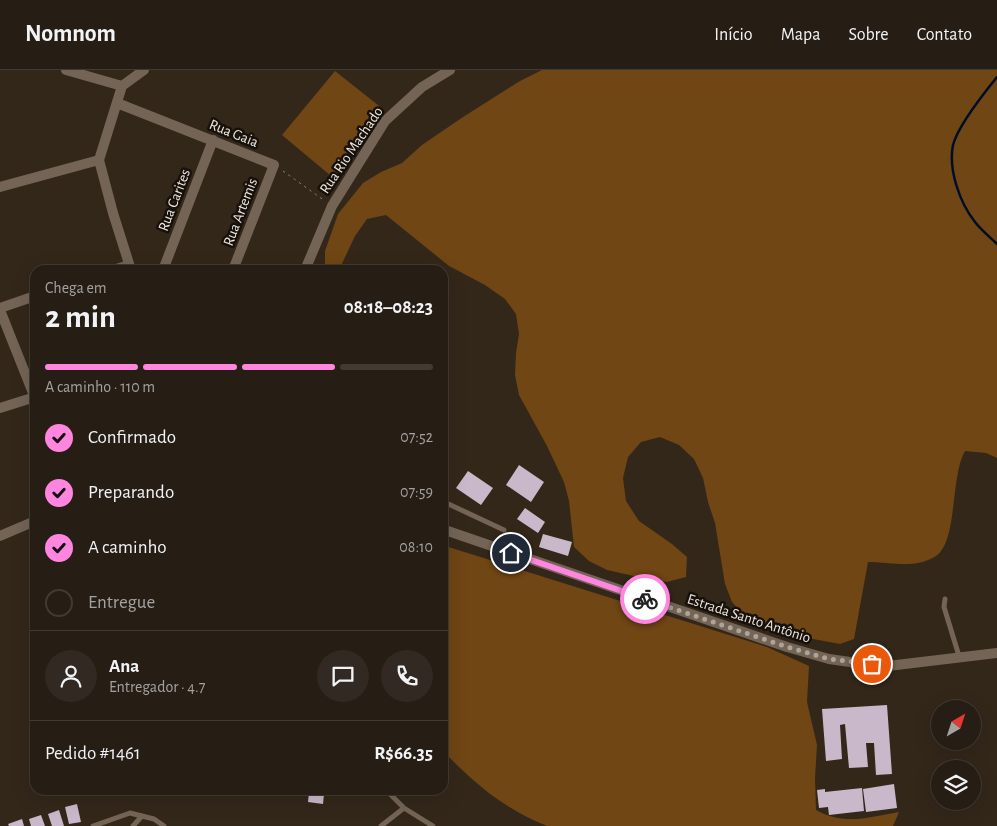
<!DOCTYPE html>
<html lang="pt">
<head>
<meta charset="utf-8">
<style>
	:root { --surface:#261d14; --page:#322a22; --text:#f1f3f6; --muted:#a4a2a0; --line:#423b34; --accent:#ff85df }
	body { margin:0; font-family:"Alegreya Sans",sans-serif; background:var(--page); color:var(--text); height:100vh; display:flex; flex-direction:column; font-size:19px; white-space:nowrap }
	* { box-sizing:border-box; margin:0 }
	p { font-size:16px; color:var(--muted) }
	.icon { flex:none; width:28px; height:28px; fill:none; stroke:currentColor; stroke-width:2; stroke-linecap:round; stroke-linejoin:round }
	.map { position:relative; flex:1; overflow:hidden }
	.panel { position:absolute; left:30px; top:195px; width:418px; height:530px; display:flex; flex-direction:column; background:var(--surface); border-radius:15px; box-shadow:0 5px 20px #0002,0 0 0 1px var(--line) }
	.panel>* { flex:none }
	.needle { width:32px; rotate:39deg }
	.buttons { position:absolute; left:931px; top:630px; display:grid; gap:10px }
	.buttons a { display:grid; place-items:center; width:50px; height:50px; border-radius:50%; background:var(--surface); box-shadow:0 5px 20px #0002,0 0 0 1px var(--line); font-size:25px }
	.pin { position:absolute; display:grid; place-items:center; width:42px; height:42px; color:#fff; margin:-21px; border:2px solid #fff; border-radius:50%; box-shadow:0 1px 5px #0007 }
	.courier { position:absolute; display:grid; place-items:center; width:50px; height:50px; margin:-25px; border:4px solid #ff85df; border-radius:50%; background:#fff; color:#222; box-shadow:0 1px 6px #0007 }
	.overview em { font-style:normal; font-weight:600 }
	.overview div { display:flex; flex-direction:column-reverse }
	.overview { display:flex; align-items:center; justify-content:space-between; height:85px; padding:0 15px }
	h1 { font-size:32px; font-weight:600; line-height:38px }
	.bar { display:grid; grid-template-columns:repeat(4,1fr); gap:8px 5px; align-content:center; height:60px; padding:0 15px }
	.bar i { height:6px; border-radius:4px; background:var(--line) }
	.bar .on { background:var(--accent) }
	.bar p { grid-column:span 4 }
	.line { display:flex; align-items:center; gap:12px; padding:0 15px; border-top:1px solid var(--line) }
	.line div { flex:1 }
	.round { display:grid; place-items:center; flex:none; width:52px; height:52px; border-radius:26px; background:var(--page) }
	ol { padding:0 15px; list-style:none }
	li { display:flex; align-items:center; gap:15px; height:55px }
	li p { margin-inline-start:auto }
	li .icon { padding:5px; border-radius:50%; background:var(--accent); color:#111; stroke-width:4 }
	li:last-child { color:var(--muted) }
	li i { width:28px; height:28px; border:2px solid var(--line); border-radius:50% }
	header { display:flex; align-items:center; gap:30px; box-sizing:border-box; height:70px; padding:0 25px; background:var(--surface); border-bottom:1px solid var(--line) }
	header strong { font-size:24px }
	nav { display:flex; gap:28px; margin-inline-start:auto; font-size:18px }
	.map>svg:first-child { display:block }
</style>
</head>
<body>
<header>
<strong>Nomnom</strong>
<nav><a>Início</a><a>Mapa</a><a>Sobre</a><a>Contato</a></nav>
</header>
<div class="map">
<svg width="997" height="756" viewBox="0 0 997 756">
	<rect width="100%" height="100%" fill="#33271a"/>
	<!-- green -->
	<path fill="#6f4614" d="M542 0H997V388L986 383 965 381C950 407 958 471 936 486 932 489 923 492 918 493 904 496 883 492 868 492L854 569 840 574 813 569 753 550 740 541 732 532 725 514 715 453 708 432 703 408 694 389 679 375 660 367 641 372 628 387 623 408 626 431 639 451 672 474 687 487 686 507 667 512 647 509 607 500 589 491 574 477 569 431 564 412 547 376 519 325 515 305 516 283 519 264 516 244 505 229 485 215 449 196 386 145 367 149 355 166 339 200H325V181L338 144 363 113 381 102 402 93 422 75 463 47 520 11Z
		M335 1 383 39 337 111 282 65Z
		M442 475 767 577 809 596 807 632 817 675 815 708 816 740C843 756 870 747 899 742L893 756H547C503 738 475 714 443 681Z"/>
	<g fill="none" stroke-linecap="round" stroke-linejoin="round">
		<!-- stream -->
		<path stroke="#000d29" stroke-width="2.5" d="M997 7C984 23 958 56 953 75 948 100 960 133 975 152 981 160 990 167 997 174"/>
	</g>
	<!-- building -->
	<path fill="#c9b8c9" d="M519 395 544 412 531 432 506 415Z
		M468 401 493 418 481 435 456 418Z
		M525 438 545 452 538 463 517 449Z
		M543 464 572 472 568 486 539 477Z
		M887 635 892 704 876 705 874 673H866L868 697 849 698 845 654 840 655 842 689 826 691 822 639Z
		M894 714 897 738 866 742 863 719Z
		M862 718 864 741 829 745 828 737 819 738 817 720 825 719V722Z
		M309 722 324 724 323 734 308 732Z
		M77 734 81 752 69 754 65 737Z
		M59 740 64 756H52L48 744Z
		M41 745 45 756H31L29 749Z
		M22 749 24 756H9L8 754Z"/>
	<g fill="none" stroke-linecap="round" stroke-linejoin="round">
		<!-- path -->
		<path stroke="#877d72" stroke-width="1" stroke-dasharray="2.5 4" stroke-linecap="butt" d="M283 101 325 131"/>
		<!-- lane -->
		<path stroke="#736455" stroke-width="5" d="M442 431 504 460
			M945 529 944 537 959 586
			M386 720 404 738 433 756
			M93 756 130 743 154 749 164 756
			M133 756 142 746
			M381 756 404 738"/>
		<!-- street -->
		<path stroke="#736455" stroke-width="10" d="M66 0 122 16
			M122 16 99 90 113 143 131 200
			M122 16 144 0
			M117 33 274 95 233 200
			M0 117 99 90
			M113 200 129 195
			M163 200 213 70
			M305 200 332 136 385 51 422 17 450 0
			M0 238 35 226
			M0 240 35 328
			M0 338 35 327
			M442 459 787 577 829 589 857 593 888 596 997 583
			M0 466 35 451"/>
	</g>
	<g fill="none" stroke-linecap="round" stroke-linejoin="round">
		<!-- done -->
		<path stroke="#ada399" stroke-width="5" stroke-dasharray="0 9" d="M645 529 787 577 829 589 872 594"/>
		<!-- route -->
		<path stroke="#ff85df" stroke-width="6" d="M511 483 645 529"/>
	</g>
	<g text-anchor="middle" stroke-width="5" stroke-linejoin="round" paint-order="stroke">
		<!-- street labels -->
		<g font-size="15" fill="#efe6de" stroke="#17110b">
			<text transform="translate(234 63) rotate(22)" y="5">Rua Gaia</text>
			<text transform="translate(351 80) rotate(-56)" y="5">Rua Rio Machado</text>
			<text transform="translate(174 130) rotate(-69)" y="5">Rua Carites</text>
			<text transform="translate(240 142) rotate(-69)" y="5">Rua Artemis</text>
			<text transform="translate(749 548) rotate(18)" y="5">Estrada Santo Antônio</text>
		</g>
	</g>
</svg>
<div class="buttons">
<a><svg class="needle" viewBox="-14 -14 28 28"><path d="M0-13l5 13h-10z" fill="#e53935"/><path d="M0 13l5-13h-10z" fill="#a4a2a0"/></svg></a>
<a><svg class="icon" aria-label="layers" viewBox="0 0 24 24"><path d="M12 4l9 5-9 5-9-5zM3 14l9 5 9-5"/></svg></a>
</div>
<div class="pin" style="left:872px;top:594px;background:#ea580c"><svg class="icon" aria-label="bag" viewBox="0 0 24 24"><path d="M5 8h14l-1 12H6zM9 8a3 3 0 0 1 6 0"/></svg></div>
<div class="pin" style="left:511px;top:483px;background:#1f2937"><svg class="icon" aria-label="home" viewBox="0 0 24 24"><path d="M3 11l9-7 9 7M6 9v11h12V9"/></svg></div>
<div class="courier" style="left:645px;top:529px"><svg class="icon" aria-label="bike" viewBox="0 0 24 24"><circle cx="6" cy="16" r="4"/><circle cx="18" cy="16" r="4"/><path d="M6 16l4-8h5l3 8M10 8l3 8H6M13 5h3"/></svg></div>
<section class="panel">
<div class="overview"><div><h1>2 min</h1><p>Chega em</p></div><em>08:18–08:23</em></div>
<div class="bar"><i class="on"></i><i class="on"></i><i class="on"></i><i></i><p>A caminho · 110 m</p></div>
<ol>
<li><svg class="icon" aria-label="check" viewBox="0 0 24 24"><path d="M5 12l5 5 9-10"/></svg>Confirmado<p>07:52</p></li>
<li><svg class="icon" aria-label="check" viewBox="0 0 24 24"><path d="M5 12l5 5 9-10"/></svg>Preparando<p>07:59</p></li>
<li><svg class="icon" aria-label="check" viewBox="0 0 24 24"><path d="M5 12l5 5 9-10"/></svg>A caminho<p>08:10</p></li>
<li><i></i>Entregue</li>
</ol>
<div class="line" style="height:90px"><a class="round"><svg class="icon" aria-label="person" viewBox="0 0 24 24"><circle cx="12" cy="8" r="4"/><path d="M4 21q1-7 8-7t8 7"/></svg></a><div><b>Ana</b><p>Entregador · 4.7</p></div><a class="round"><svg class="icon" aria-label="chat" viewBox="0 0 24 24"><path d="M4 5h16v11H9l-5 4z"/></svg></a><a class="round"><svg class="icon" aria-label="phone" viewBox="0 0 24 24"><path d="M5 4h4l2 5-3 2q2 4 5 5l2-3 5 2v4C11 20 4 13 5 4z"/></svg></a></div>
<div class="line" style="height:65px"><div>Pedido #1461</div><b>R$66.35</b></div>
</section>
</div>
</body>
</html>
